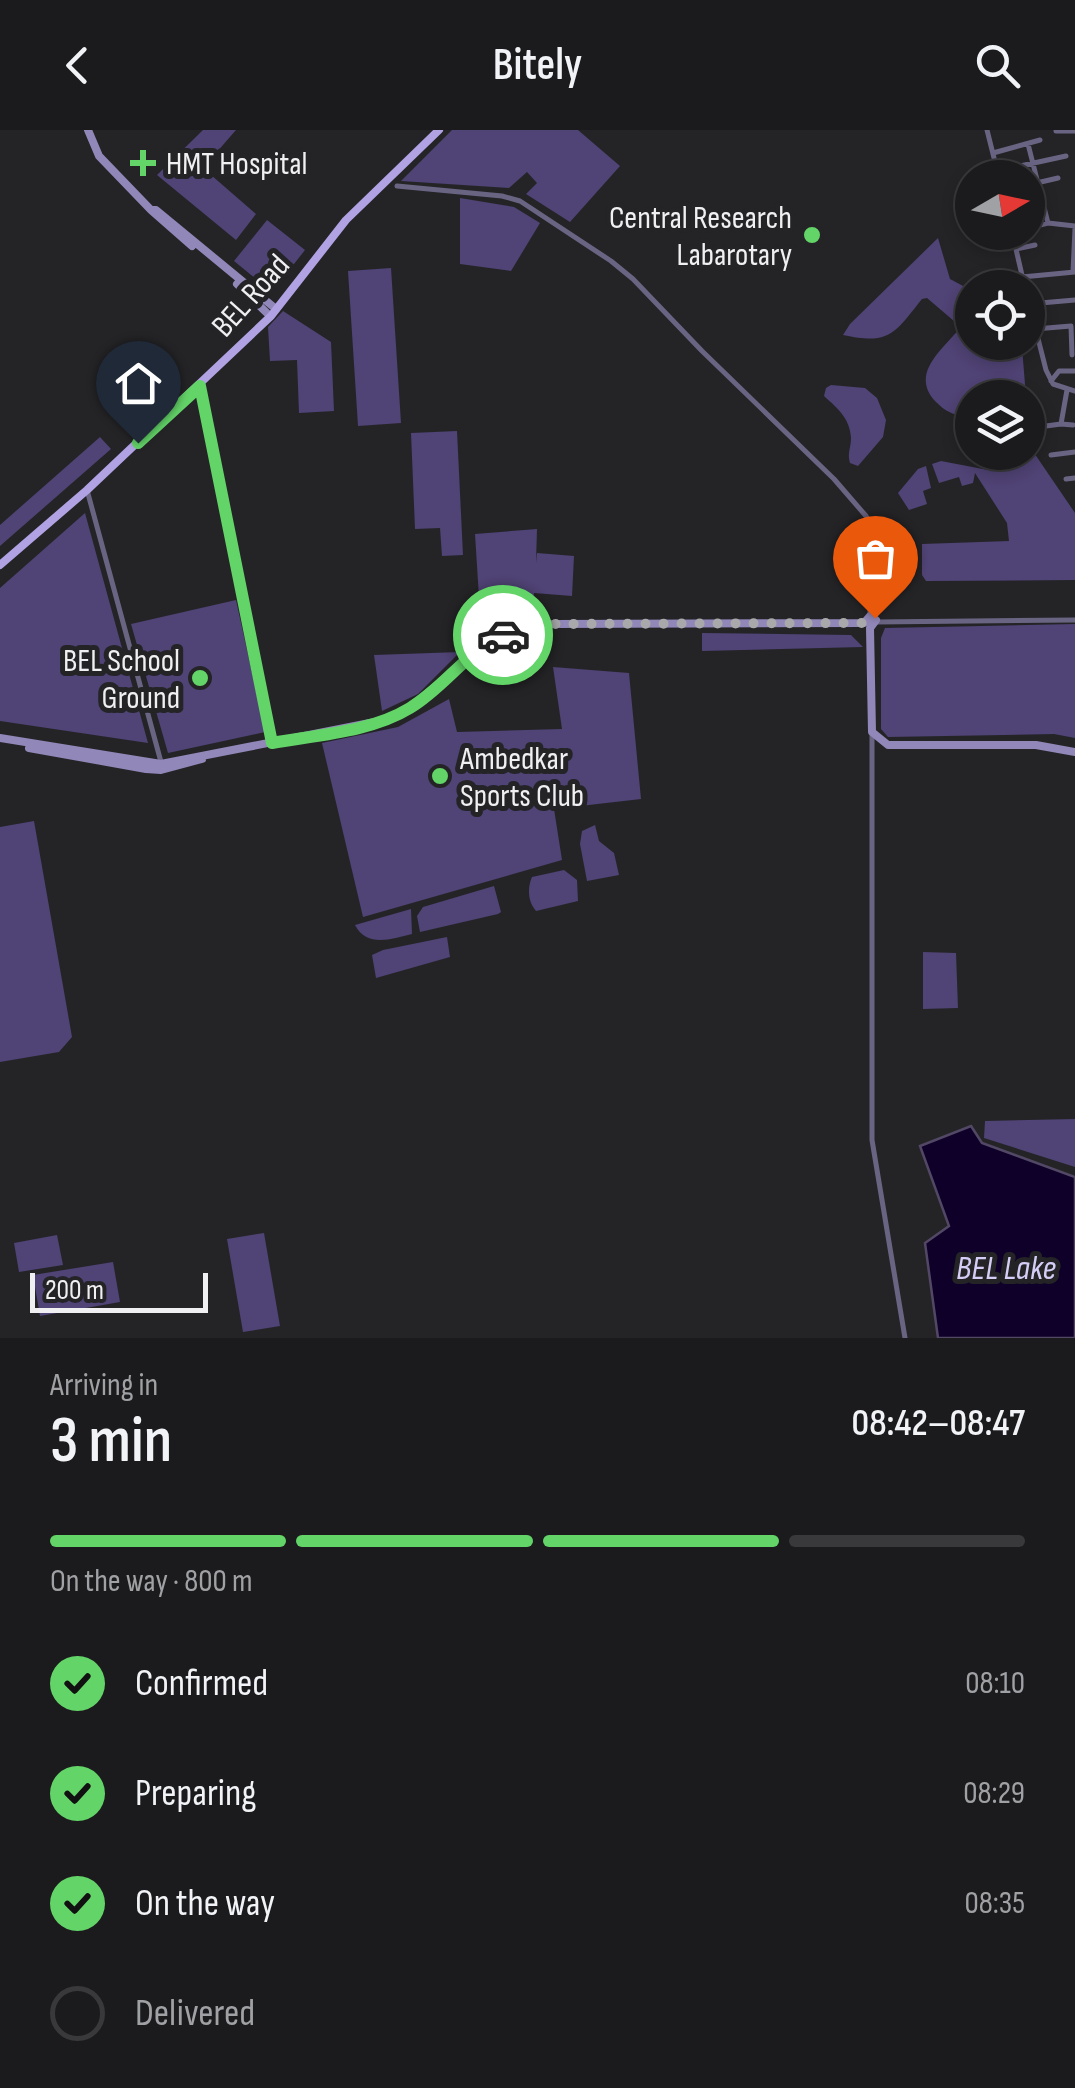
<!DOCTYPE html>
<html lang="en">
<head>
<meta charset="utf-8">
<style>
	:root { --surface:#1b1b1d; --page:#242426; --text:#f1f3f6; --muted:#a0a1a4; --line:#39393b; --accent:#63d468 }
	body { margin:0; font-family:"Sofia Sans Condensed",sans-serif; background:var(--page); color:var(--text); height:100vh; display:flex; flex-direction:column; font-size:38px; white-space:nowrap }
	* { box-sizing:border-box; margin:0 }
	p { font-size:32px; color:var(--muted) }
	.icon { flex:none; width:55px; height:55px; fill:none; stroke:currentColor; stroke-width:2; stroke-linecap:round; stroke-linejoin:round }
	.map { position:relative; height:1208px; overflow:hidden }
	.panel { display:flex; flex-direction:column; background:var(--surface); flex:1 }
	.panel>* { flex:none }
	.needle { width:65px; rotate:81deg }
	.fabs { position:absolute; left:955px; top:30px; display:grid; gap:20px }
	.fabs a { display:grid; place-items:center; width:90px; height:90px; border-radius:50%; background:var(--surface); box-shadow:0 5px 15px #0003,0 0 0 2px var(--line); font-size:50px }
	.scale { position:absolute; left:30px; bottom:25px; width:178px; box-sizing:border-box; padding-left:10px; border:5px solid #f0eff1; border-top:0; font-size:28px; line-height:35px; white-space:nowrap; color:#f0eff1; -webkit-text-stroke:8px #242427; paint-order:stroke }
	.pin { position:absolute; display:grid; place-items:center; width:85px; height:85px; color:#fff; margin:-102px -42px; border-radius:50% 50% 50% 0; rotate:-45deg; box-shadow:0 0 10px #0007 }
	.pin .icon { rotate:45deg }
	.courier { position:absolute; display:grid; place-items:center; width:100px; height:100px; margin:-50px; border:8px solid #63d468; border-radius:50%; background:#fff; color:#222; box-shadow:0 2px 12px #0007 }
	.summary em { font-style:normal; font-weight:600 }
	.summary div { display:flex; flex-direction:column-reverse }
	.summary { display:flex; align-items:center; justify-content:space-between; height:170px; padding:0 50px }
	h1 { font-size:65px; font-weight:600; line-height:75px }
	.bar { display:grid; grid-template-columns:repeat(4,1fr); gap:15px 10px; align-content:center; height:120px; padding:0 50px }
	.bar i { height:12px; border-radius:8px; background:var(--line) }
	.bar .on { background:var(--accent) }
	.bar p { grid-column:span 4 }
	ol { padding:0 50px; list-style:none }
	li { display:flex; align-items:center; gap:30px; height:110px }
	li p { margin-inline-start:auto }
	li .icon { padding:10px; border-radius:50%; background:var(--accent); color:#111; stroke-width:4 }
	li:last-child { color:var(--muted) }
	li i { width:55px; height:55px; border:5px solid var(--line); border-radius:50% }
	header { display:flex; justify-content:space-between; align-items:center; height:130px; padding:0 50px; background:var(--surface); font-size:45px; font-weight:600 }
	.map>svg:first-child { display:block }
</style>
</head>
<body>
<header><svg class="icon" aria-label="back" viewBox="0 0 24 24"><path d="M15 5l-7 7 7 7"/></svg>Bitely<svg class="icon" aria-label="search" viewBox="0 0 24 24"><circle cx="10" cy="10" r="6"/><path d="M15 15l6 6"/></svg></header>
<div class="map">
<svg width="1075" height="1208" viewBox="0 0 1075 1208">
	<rect width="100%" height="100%" fill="#242427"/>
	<!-- green -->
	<path fill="#504375" d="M203 0H236L203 38 256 84 236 110 157 45Z
		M452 0H578L620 36 570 92 526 64 537 53 527 42 509 58 401 51Z
		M460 68 514 77 540 93 511 141 460 134Z
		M267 90 305 120 272 162 234 131Z
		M938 108 950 149 965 157 980 152 1010 153 1011 157 972 158V212L998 213 1003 224 1022 217 1026 267 972 268V288C956 285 948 284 936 272 909 244 942 220 961 197L927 168 922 169C894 204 890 215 843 205L850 194Z
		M391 138 401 293 358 296 348 141Z
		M283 181 331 212 334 281 299 283 297 230 270 231 268 197Z
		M831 255 865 258 877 268 886 290 883 307 858 336 850 333C847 323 851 318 851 308 850 288 837 278 824 266L826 258Z
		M457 301 463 425 442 426 440 398 415 399 411 303Z
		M100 307 111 319 0 416V395Z
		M1028 314 1075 383V450L926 451 922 445V414L1009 411 1007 393 975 343 973 353 962 356 959 347 939 353 932 334 941 331 988 340 992 323 1028 322Z
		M926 336 931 358 923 361 927 374 909 380 898 363 918 339Z
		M85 383 148 613 0 591V458Z
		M537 399 536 433 537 423 574 426 572 466 534 463 533 485 495 488 481 499 475 404Z
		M236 470 265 602 168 623 131 494Z
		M1075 494V608L1054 604 888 607 881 599V508L885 498Z
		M702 503 851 505 863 517 702 521Z
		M460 522 418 564 382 581 374 525Z
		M553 537 629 543 641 669 554 679 562 730 363 787 322 613 398 597 449 569 457 602 562 599Z
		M34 691 72 907 59 922 0 932V697Z
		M595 695 599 711 614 723 619 745 587 751 580 714 582 701Z
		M564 740 577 750 578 771 536 781C528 771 527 759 532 747Z
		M494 756 501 782 498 784 420 802 417 786 423 777Z
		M411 779 412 804C391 809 367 818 355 795Z
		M447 807 450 827 376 848 372 825 383 820Z
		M923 822 956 823 958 878 923 879Z
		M1075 989V1037L984 1008 985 991Z
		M264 1103 280 1196 243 1202 227 1109Z
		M57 1105 63 1135 19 1142 14 1113Z
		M113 1132 120 1172 40 1186 33 1145Z"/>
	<!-- water -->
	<path fill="#0e0029" stroke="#524865" stroke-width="2.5" d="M971 996 982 1013 1075 1047V1208H938L925 1113 949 1096 920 1016Z"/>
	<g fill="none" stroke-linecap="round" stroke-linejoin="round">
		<!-- street -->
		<path stroke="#6a6483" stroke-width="5" d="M987 0 999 48
			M1056 1H1075
			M1028 14 1048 93
			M993 23 1040 10
			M997 41 1066 26
			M1028 55 1058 48
			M397 56 502 66 520 71 611 131 633 149 702 221 834 349 866 386 870 393V486
			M1028 76 1043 73
			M1028 98 1048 93 1075 96
			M1012 102 1025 158
			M1016 119 1035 115
			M1073 142 1075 99
			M1022 147 1075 142
			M1028 169 1046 240 1053 254 1075 261
			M1029 174 1075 170
			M1035 199 1071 196 1072 225
			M1051 251 1059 241H1075
			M200 256 272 610
			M1067 260 1061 294 1073 295
			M1046 296 1061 294
			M1051 325 1075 322
			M1066 349 1075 348
			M87 360 161 632
			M876 492 1075 490
			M872 602V1010L905 1208"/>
		<!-- secondary -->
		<path stroke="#9287b9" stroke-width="8" d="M88 0 99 26 151 80H156L276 179
			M151 80 192 116
			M237 154 270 186
			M0 608 161 634 390 589C452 555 477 497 554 494L864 493 870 486 876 490 870 498 872 602 888 615H1036L1075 622
			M29 618 146 639 161 640 202 629"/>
		<!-- primary -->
		<path stroke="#b1a2e3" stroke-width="8" d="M0 435 87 360 271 186 346 90 439 0"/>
	</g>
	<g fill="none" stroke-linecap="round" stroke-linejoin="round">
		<!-- done -->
		<path stroke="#a9a8aa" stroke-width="10" stroke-dasharray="0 18" d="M503 505 545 494 864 493 868 486 875 488"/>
		<!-- route -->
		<path stroke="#63d468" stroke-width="12" d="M138 313 200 256 272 613C317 605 371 602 410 578 445 557 466 522 503 505"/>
	</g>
	<!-- markers -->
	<g fill="#63d468" stroke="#242427" stroke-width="4">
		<path d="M138 18h10v10h10v10h-10v10h-10v-10h-10v-10h10z"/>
		<circle cx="812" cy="105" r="10"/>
		<circle cx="200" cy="548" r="10"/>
		<circle cx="440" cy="646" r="10"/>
	</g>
	<g text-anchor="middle" stroke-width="10" stroke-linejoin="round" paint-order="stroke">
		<!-- poi labels -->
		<g font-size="32" fill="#f0eff1" stroke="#242427" text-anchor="start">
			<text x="166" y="44">HMT Hospital</text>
			<text x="792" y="98" text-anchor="end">Central Research<tspan x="792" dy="37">Labarotary</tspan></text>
			<text x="180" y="541" text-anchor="end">BEL School<tspan x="180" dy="37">Ground</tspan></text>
			<text x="460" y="639">Ambedkar<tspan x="460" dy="37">Sports Club</tspan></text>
		</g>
		<!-- street labels -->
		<g font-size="32" fill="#f0eff1" stroke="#242427">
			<text transform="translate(250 165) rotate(-48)" y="11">BEL Road</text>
		</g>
		<!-- water labels -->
		<g font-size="35" font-style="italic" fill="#d5cdf6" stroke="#242427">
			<text x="1006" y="1149">BEL Lake</text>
		</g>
	</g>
</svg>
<div class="fabs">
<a><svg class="needle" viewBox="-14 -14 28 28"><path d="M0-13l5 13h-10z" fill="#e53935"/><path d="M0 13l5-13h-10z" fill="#a0a1a4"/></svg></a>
<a><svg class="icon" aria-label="locate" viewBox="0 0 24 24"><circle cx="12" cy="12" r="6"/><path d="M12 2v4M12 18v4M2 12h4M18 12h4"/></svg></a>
<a><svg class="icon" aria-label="layers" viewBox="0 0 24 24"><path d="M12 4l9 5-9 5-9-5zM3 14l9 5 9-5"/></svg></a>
</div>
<div class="scale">200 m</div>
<div class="pin" style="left:875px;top:488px;background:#ea580c"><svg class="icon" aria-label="bag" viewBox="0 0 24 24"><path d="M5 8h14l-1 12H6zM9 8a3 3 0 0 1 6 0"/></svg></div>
<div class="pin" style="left:138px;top:313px;background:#1f2937"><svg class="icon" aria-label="home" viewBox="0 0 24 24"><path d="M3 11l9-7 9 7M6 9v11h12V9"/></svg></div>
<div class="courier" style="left:503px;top:505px"><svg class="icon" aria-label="car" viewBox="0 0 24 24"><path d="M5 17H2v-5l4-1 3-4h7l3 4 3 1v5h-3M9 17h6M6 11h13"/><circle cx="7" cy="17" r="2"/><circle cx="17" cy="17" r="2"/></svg></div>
</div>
<section class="panel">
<div class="summary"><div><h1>3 min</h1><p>Arriving in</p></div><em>08:42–08:47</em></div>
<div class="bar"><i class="on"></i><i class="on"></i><i class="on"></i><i></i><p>On the way · 800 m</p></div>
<ol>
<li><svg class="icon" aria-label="check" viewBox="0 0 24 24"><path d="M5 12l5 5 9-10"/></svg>Confirmed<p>08:10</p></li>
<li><svg class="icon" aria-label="check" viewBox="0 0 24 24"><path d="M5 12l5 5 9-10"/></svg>Preparing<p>08:29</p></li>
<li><svg class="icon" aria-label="check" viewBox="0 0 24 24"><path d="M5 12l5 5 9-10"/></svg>On the way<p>08:35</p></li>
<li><i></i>Delivered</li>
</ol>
</section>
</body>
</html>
